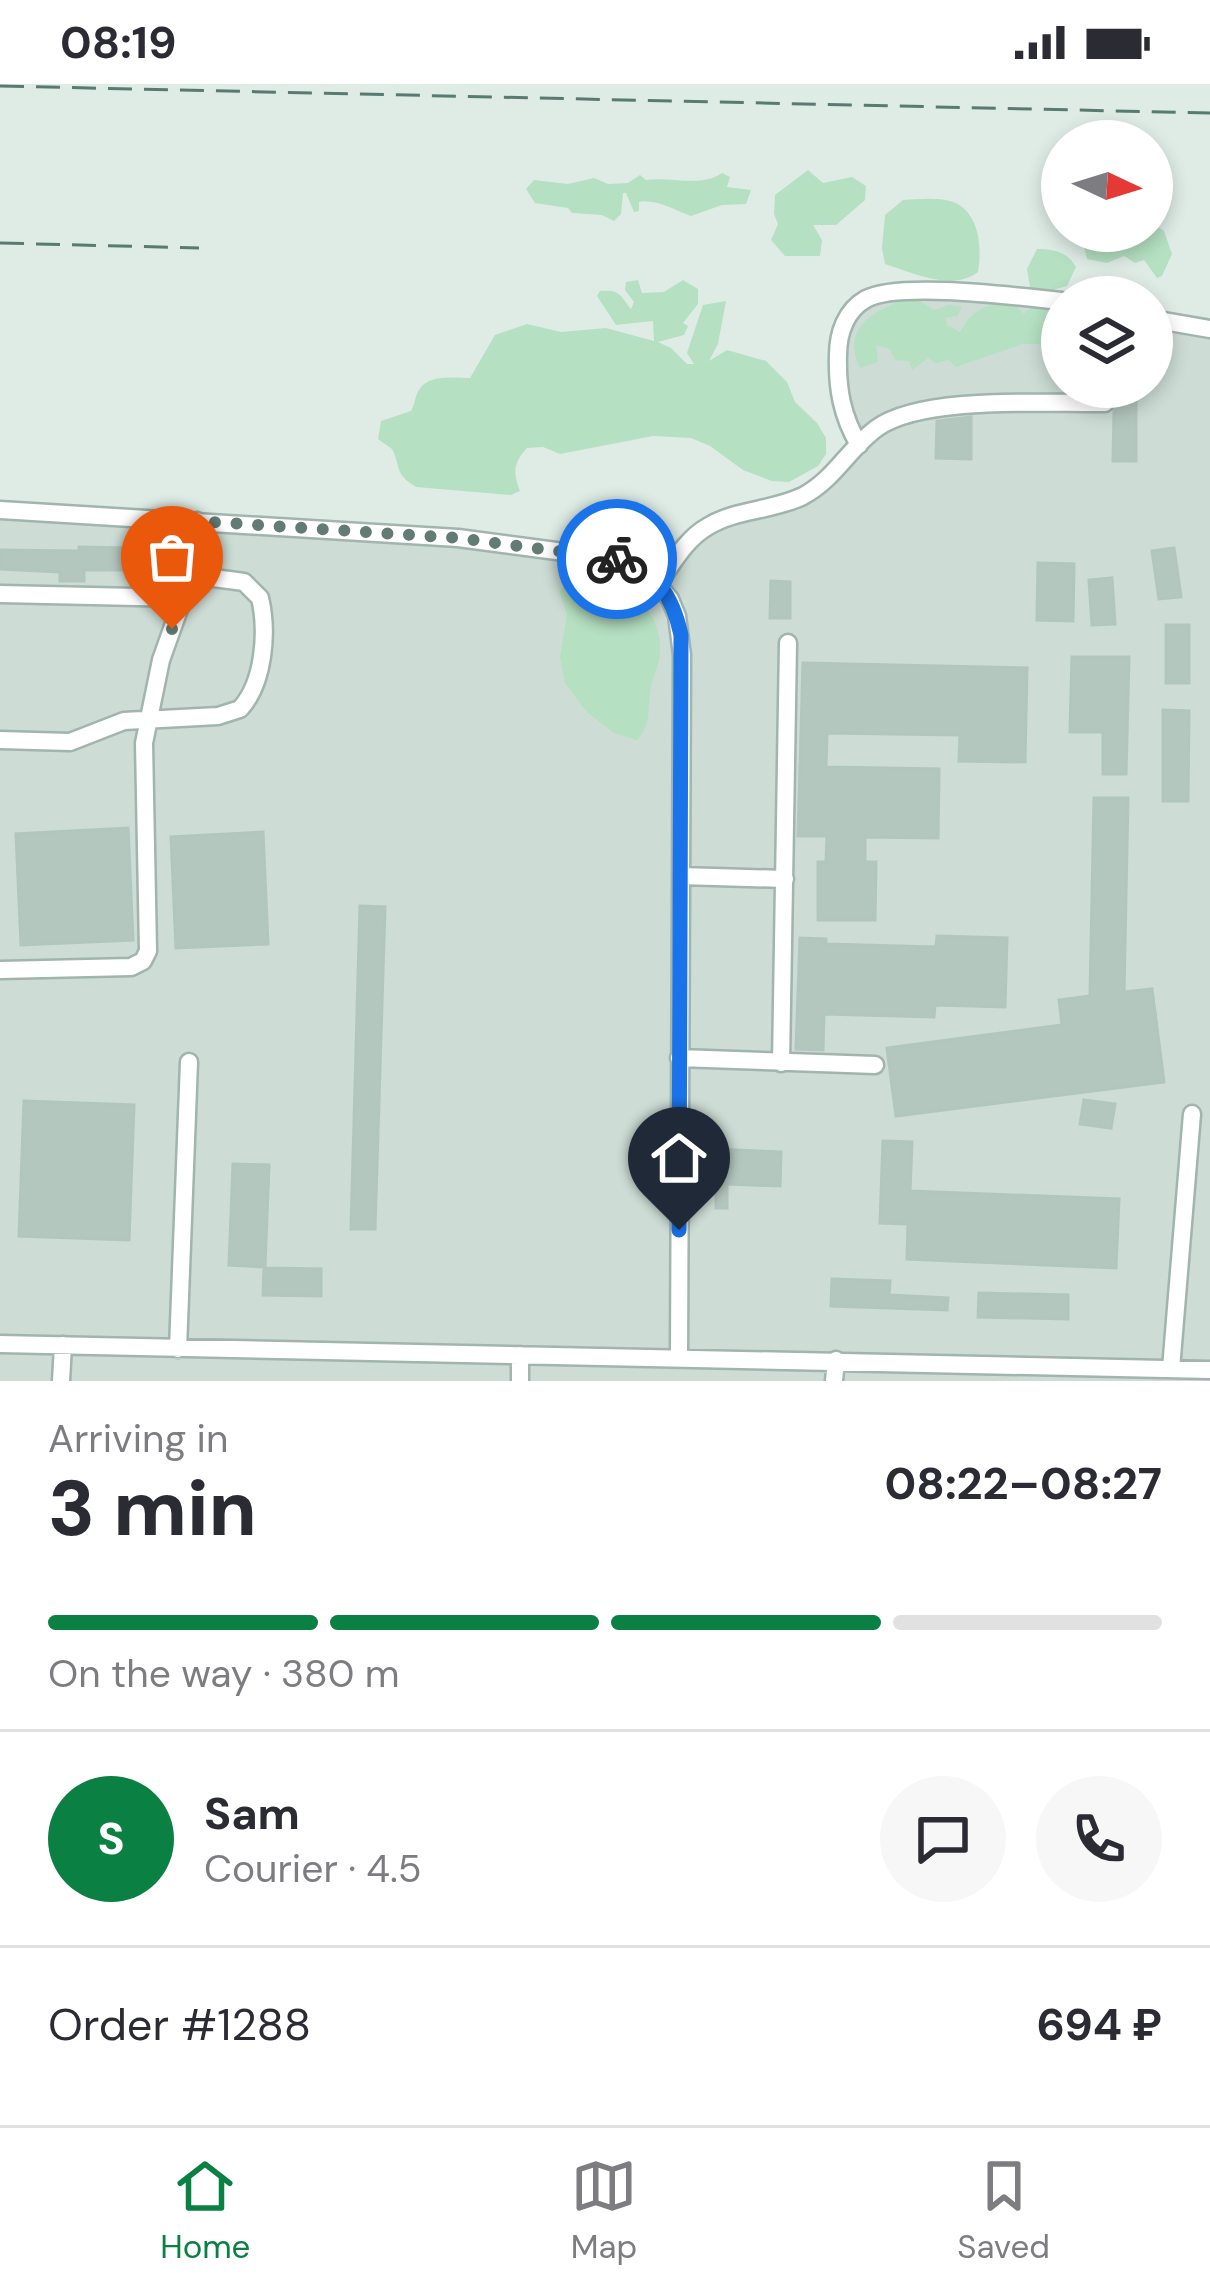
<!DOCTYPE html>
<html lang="en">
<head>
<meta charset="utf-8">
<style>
	:root { --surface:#fff; --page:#f7f7f7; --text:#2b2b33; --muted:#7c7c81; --line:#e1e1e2; --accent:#0b8043 }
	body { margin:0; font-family:"DM Sans",sans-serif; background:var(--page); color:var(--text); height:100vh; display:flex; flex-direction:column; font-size:45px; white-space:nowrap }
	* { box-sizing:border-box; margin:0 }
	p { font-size:39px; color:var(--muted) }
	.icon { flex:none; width:66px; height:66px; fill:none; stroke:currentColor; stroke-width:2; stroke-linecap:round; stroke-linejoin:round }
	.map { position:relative; height:1297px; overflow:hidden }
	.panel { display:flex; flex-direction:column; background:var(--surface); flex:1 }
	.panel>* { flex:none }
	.needle { width:78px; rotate:94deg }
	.fabs { position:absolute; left:1041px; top:36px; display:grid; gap:24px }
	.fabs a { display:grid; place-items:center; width:132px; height:132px; border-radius:50%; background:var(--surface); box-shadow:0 6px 18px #0003; font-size:60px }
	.pin { position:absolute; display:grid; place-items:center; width:102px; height:102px; color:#fff; margin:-123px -51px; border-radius:50% 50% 50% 0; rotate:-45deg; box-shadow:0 0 12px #0007 }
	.pin .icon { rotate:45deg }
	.courier { position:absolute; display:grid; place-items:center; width:120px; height:120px; margin:-60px; border:9px solid #1a73e8; border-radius:50%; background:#fff; color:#222; box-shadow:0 3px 15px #0007 }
	.headline em { font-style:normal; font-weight:800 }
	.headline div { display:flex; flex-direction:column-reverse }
	.headline { display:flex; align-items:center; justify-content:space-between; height:204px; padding:0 48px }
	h1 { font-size:78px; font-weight:800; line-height:90px }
	.bar { display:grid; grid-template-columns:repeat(4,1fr); gap:18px 12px; align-content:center; height:144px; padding:0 48px }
	.bar i { height:15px; border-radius:9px; background:var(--line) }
	.bar .on { background:var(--accent) }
	.bar p { grid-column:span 4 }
	.line { display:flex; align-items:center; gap:30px; padding:0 48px; border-top:3px solid var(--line) }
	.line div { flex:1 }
	.round { display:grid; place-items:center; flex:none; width:126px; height:126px; border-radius:63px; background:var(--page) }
	.status { display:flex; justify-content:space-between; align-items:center; height:84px; padding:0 60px; background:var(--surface); direction:ltr }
	.status svg { height:33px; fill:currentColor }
	.tabs { display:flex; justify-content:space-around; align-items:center; height:168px; border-top:3px solid var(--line); background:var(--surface); font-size:33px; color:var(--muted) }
	.tabs a { display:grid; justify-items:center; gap:6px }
	.tabs .on { color:var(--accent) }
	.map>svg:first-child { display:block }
</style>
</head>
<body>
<div class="status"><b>08:19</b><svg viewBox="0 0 49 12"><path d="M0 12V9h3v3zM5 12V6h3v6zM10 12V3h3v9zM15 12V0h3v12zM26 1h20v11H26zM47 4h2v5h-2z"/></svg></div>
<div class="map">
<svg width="1210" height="1297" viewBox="0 0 1210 1297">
	<rect width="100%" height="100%" fill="#dfece6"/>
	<!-- built -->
	<path fill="#cddcd5" d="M876 210 1062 217V303H1152V235L1210 245V1297H0V426L604 472 659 498 703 445 788 419 858 361 846 338 842 244Z"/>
	<!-- green -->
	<path fill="#b5e0c1" d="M808 86 823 99 852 93 866 102 865 116 836 141H813L822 156 820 172H785L771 156 778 140 774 130 775 111Z
		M722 89 730 93 727 103 751 106 746 120 722 121 691 132C673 126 659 115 639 118V127L634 128 626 109H623L621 130 614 137 602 131 572 129 568 124 535 119 526 105 534 96 568 100 594 94 608 100 628 99 640 91 646 96C671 92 701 104 722 89Z
		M903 116C917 115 940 113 953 118 980 128 982 165 978 188 952 208 914 189 885 180L882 164 885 131Z
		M1152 139 1164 147 1172 170 1162 192 1157 194 1144 176 1135 179 1124 172 1107 179 1087 175 1080 147H1152Z
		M1037 165C1053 165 1068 168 1076 183L1067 202 1042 209 1030 203 1027 185Z
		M638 196 642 209 664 208 683 196 698 205V220L683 239 688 242 684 251 658 258 671 264 687 280H694L687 269 703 221 726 217 718 260 709 277 727 266 766 277 787 298 795 318 817 339 826 354V370L818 382 789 398 772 397 743 386 710 362 691 354 653 352 560 370 543 363 527 364C513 379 513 389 520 407L511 411 416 403C393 388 402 385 392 365L378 355 381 337 411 327C415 320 415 312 419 306 428 290 455 294 470 294L495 251 527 240 561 248 606 244 654 257 653 237 616 241 597 212 600 207C621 205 620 212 631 225L634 218 625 206 626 198Z
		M913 213 934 226 949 221 962 223 957 232 945 234 947 241 960 248C971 227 988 217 1014 219L1024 230 1032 222 1062 224V260H1022L956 283 949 276 936 279 928 274 912 286 909 277 895 276 890 265 876 261 878 278 860 284C839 241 879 224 913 213Z
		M607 497C641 504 666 542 659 576 657 585 652 594 651 603 647 622 652 642 637 656L614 649 587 628 565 599 560 574 567 530 559 507 568 499Z"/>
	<!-- building -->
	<path fill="#b4c7bf" stroke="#b1c6be" stroke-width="3" d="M1114 303H1136V377H1113L1114 328 1118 320Z
		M971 333V375L936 374 937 337Z
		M79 463 182 465 179 486H84V497H60V488L0 485V466L79 467Z
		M1174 464 1181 513 1159 515 1152 467Z
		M1038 479 1074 480 1073 537 1037 536Z
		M1112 494 1115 540 1092 541 1089 496Z
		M771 497 790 498V534H770Z
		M1166 541H1189V599H1166Z
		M1072 573H1129L1126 690H1103V648H1070Z
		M803 579 1027 584 1025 678 959 677 960 651 827 649 826 683 939 685 938 754 865 753V778H876L875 836H818V778H826L827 752H798Z
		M1163 626 1189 627 1188 717H1163Z
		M1094 714H1128L1124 908 1152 905 1164 998 896 1032 887 964 1062 941 1059 916 1090 912Z
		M128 744 133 856 21 861 16 750Z
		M263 748 268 860 176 864 171 753Z
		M360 822 385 823 375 1145H351Z
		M937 852 1007 854 1005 923 935 921 934 933 824 930 823 966 796 965 800 854 826 855V860L936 863Z
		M1084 1016 1115 1020 1111 1044 1080 1040Z
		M24 1017 134 1021 129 1156 19 1152Z
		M883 1057 912 1058 910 1107 1119 1115 1116 1184 907 1175 908 1140 880 1139Z
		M713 1065 781 1068 780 1102 727 1100V1124H716V1100H712Z
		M233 1080 269 1081 265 1183 229 1181Z
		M264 1184 321 1185V1212L263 1211Z
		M832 1195 890 1197 889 1211 948 1214 947 1226 831 1222Z
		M979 1209 1068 1211V1235L978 1233Z"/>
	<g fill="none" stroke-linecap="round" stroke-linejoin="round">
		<!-- minor casing -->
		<g stroke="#a1b4ae" stroke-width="21">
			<path id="minor" d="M1152 235 1210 245
				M859 361C842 332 837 305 838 271 838 249 846 226 866 215 899 197 1020 213 1062 217
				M0 426 458 454 624 476 648 489 670 515 677 532 682 571 679 1274
				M659 498C673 479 686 455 707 443 735 425 773 427 803 412 835 395 849 364 877 344 923 311 1048 320 1105 319
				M0 510 183 514
				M0 656 70 658 124 637 218 632 240 625C264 599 268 548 260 514L244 498 191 491
				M681 792 785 795
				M0 886 131 883 143 877 148 867 144 659 161 576 192 489 197 437
				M679 974 875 981
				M781 979 788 559
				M0 1260 1210 1286
				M178 1265 189 978
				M1171 1285 1192 1030
				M61 1297 63 1261
				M520 1297V1271
				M834 1297 836 1276"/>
		</g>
		<!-- minor -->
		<use href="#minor" stroke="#fff" stroke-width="16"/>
		<!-- rail -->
		<path stroke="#587a71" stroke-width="3" stroke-dasharray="24 12" stroke-linecap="butt" d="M0 2 1210 29
			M0 159 199 164"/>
	</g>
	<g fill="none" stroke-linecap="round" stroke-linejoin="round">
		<!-- done -->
		<path stroke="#627b74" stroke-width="12" stroke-dasharray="0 21.6" d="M172 545 191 491 197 437 458 454 617 475"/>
		<!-- route -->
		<path stroke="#1a73e8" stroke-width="15" d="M617 475C656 484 673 514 681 551L679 1146"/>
	</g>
</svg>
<div class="fabs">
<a><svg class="needle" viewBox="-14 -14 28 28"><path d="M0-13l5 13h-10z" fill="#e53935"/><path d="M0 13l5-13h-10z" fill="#7c7c81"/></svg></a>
<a><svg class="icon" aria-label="layers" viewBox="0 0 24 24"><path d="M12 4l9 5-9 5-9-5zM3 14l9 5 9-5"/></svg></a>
</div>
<div class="pin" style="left:172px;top:545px;background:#ea580c"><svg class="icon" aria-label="bag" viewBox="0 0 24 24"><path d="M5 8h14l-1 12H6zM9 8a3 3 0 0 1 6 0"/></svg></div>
<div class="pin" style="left:679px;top:1146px;background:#1f2937"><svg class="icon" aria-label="home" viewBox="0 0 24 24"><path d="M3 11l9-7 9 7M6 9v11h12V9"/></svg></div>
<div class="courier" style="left:617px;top:475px"><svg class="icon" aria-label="bike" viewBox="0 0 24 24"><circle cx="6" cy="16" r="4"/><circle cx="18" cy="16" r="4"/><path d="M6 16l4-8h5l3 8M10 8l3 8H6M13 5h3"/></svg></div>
</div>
<section class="panel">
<div class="headline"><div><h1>3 min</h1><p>Arriving in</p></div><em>08:22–08:27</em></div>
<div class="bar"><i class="on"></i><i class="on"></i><i class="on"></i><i></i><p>On the way · 380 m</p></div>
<div class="line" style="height:216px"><b class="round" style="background:var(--accent);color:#fff">S</b><div><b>Sam</b><p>Courier · 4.5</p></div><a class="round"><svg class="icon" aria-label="chat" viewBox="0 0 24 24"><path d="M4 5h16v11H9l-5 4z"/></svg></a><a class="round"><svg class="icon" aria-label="phone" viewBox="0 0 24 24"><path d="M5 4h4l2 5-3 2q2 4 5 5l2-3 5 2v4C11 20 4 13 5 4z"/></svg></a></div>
<div class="line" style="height:156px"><div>Order #1288</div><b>694 ₽</b></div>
</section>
<nav class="tabs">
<a class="on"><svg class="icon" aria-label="home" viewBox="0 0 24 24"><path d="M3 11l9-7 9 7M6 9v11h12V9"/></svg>Home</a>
<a><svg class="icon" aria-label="map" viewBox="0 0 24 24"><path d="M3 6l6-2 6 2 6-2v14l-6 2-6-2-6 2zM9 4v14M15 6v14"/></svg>Map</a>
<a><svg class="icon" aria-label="saved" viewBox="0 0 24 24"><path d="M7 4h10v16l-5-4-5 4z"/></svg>Saved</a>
</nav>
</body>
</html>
